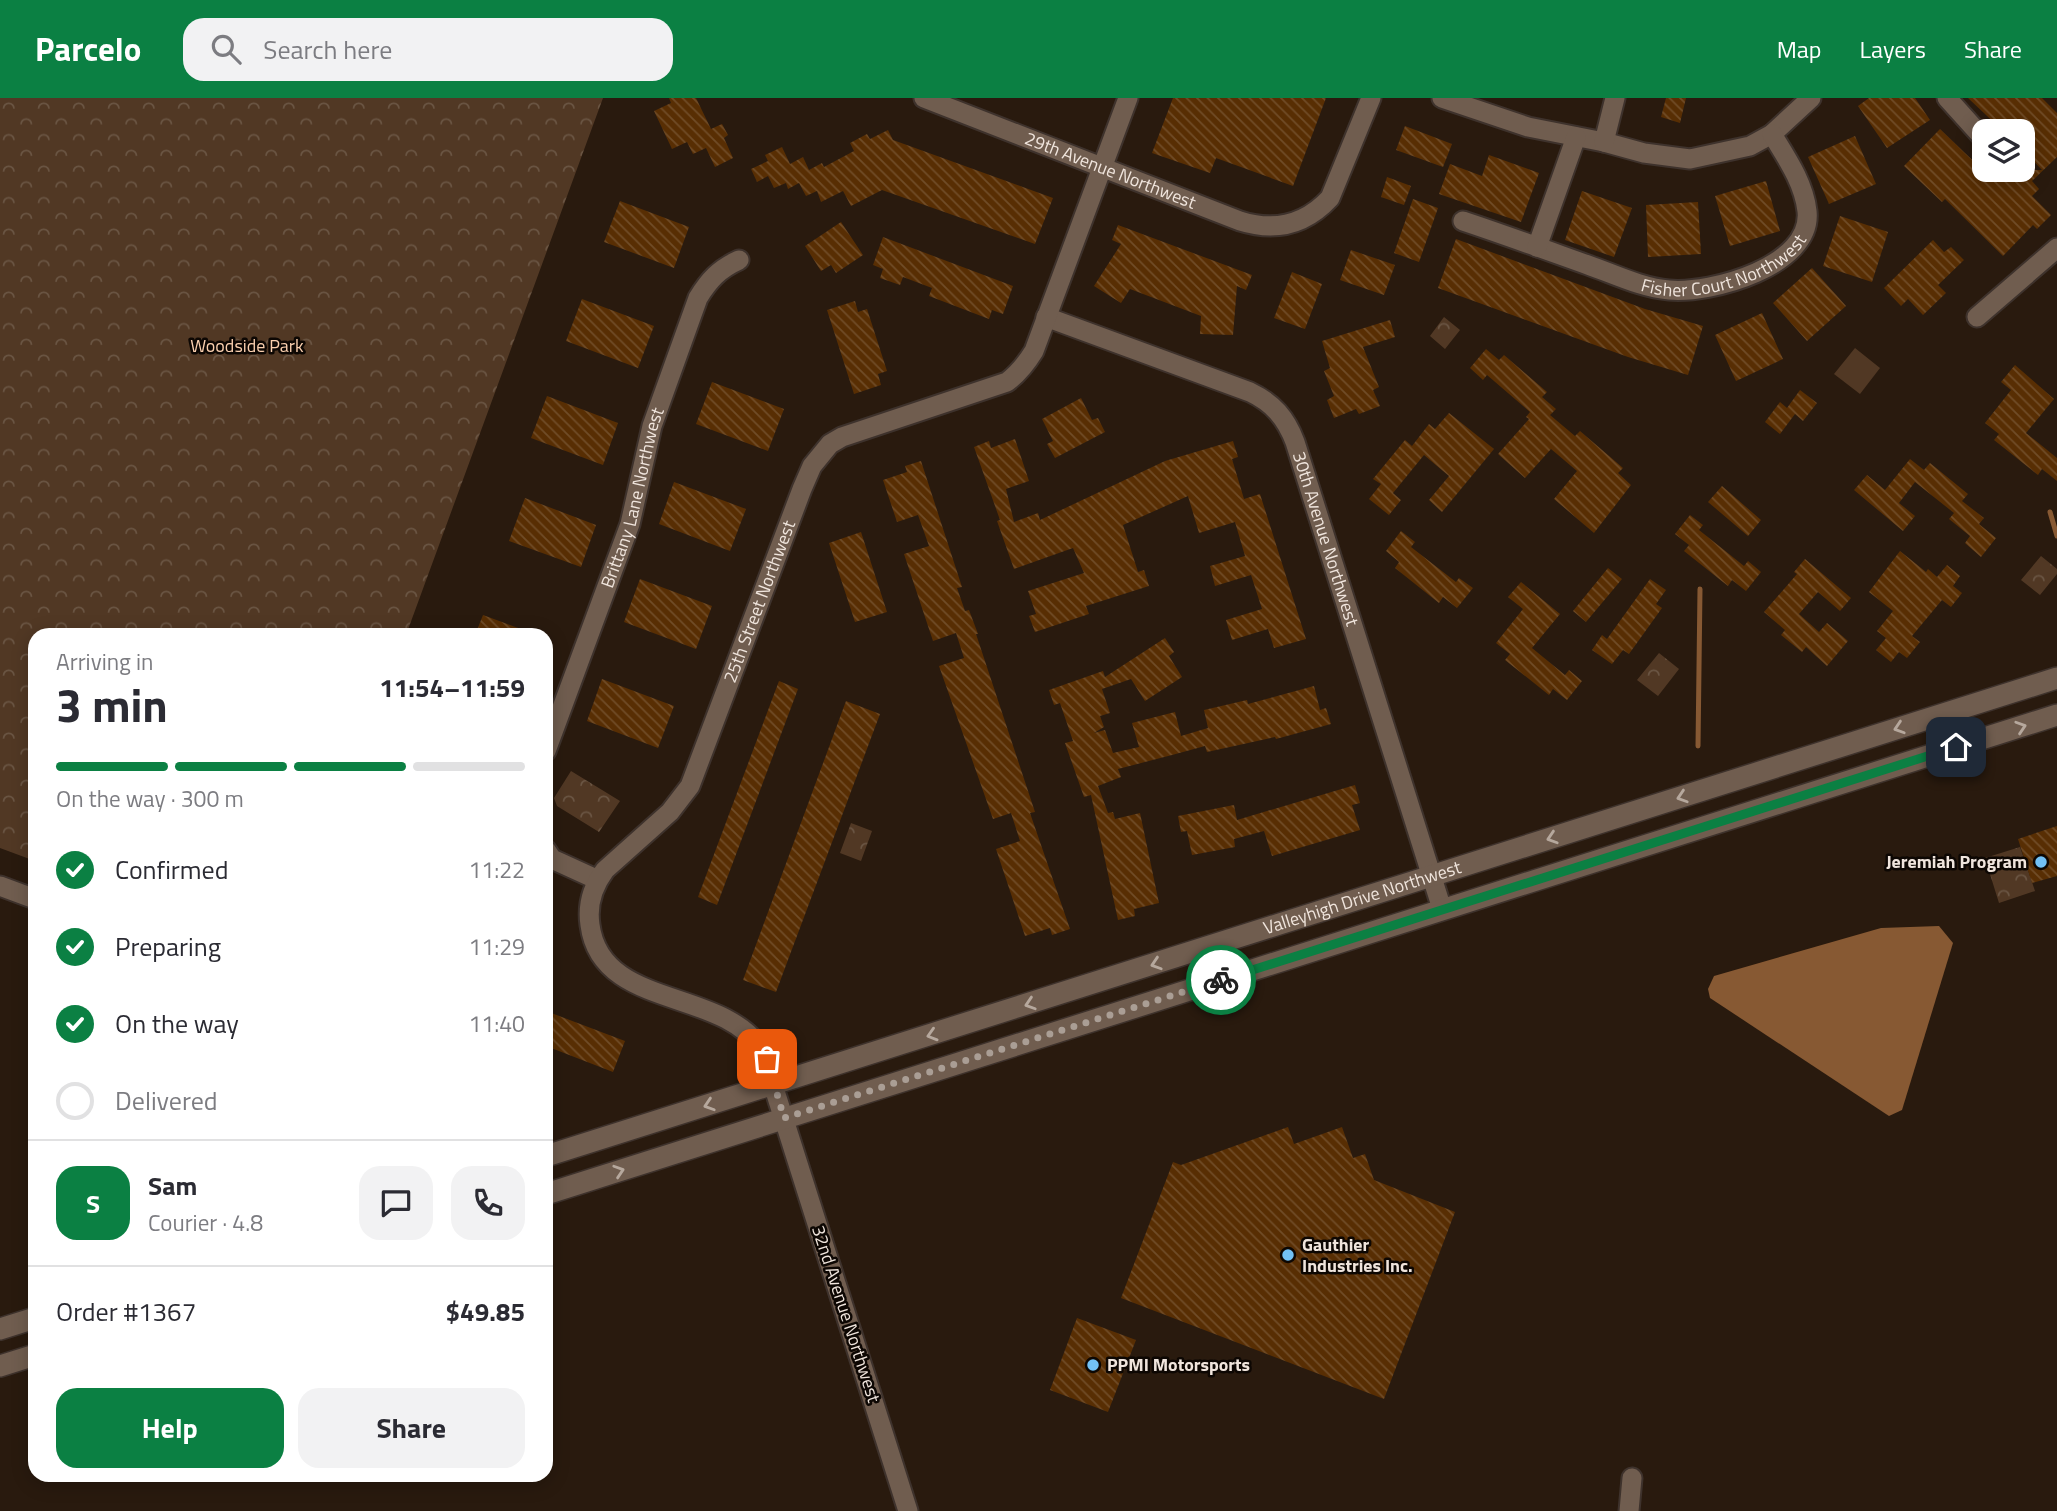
<!DOCTYPE html>
<html lang="en">
<head>
<meta charset="utf-8">
<style>
	:root { --surface:#fff; --page:#f2f2f3; --text:#2b2b33; --muted:#7c7c81; --line:#e1e1e2; --accent:#0b8043 }
	body { margin:0; font-family:"Titillium Web",sans-serif; background:var(--page); color:var(--text); height:100vh; display:flex; flex-direction:column; font-size:26px; white-space:nowrap }
	* { box-sizing:border-box; margin:0 }
	p { font-size:23px; color:var(--muted) }
	.icon { flex:none; width:38px; height:38px; fill:none; stroke:currentColor; stroke-width:2; stroke-linecap:round; stroke-linejoin:round }
	.map { position:relative; flex:1; overflow:hidden }
	.details { position:absolute; left:28px; top:530px; width:525px; height:854px; display:flex; flex-direction:column; background:var(--surface); border-radius:21px; box-shadow:0 4px 18px #0003 }
	.details>* { flex:none }
	.controls { position:absolute; left:1972px; top:21px; display:grid; gap:14px }
	.controls a { display:grid; place-items:center; width:63px; height:63px; border-radius:14px; background:var(--surface); box-shadow:0 4px 18px #0003; font-size:35px }
	.pin { position:absolute; display:grid; place-items:center; width:60px; height:60px; color:#fff; margin:-30px; border-radius:14px; box-shadow:0 4px 10px #0006 }
	.courier { position:absolute; display:grid; place-items:center; width:70px; height:70px; margin:-35px; border:5px solid #0b8043; border-radius:50%; background:#fff; color:#222; box-shadow:0 2px 9px #0007 }
	.overview em { font-style:normal; font-weight:700 }
	.overview div { display:flex; flex-direction:column-reverse }
	.overview { display:flex; align-items:center; justify-content:space-between; height:119px; padding:0 28px }
	h1 { font-size:46px; font-weight:700; line-height:52px }
	.bar { display:grid; grid-template-columns:repeat(4,1fr); gap:10px 7px; align-content:center; height:84px; padding:0 28px }
	.bar i { height:9px; border-radius:5px; background:var(--line) }
	.bar .active { background:var(--accent) }
	.bar p { grid-column:span 4 }
	.line { display:flex; align-items:center; gap:18px; padding:0 28px; border-top:2px solid var(--line) }
	.line div { flex:1 }
	.round { display:grid; place-items:center; flex:none; width:74px; height:74px; border-radius:21px; background:var(--page) }
	ol { padding:0 28px; list-style:none }
	li { display:flex; align-items:center; gap:21px; height:77px }
	li p { margin-inline-start:auto }
	li .icon { padding:7px; border-radius:50%; background:var(--accent); color:#fff; stroke-width:4 }
	li:last-child { color:var(--muted) }
	li i { width:38px; height:38px; border:4px solid var(--line); border-radius:50% }
	.primary-button { display:flex; gap:14px; margin-top:auto; padding:14px 28px }
	.primary-button a { flex:1; height:80px; border-radius:21px; background:var(--accent); color:#fff; font-size:28px; font-weight:700; line-height:80px; text-align:center }
	.primary-button a+a { background:var(--page); color:var(--text) }
	header { display:flex; align-items:center; gap:42px; box-sizing:border-box; height:98px; padding:0 35px; background:var(--accent); color:#fff }
	header strong { font-size:33px }
	nav { display:flex; gap:38px; margin-inline-start:auto; font-size:24px }
	.search { width:490px; height:63px; background:var(--page); display:flex; align-items:center; gap:18px; box-sizing:border-box; padding:0 24px; border-radius:21px; color:var(--muted); font-size:26px }
	.map>svg:first-child { display:block }
</style>
</head>
<body>
<header>
<strong>Parcelo</strong>
<div class="search"><svg class="icon" aria-label="search" viewBox="0 0 24 24"><circle cx="10" cy="10" r="6"/><path d="M15 15l6 6"/></svg>Search here</div>
<nav><a>Map</a><a>Layers</a><a>Share</a></nav>
</header>
<div class="map">
<svg width="2057" height="1413" viewBox="0 0 2057 1413">
	<defs>
		<pattern id="park-crowns" width="20" height="18" patternUnits="userSpaceOnUse" patternTransform="scale(1.75)"><rect width="20" height="18" fill="#513824"/><path d="M2 6a3 3 0 1 1 6 0M12 15a3 3 0 1 1 6 0" fill="none" stroke="#6a5543"/></pattern>
		<pattern id="building-back-hatch" width="6" height="6" patternUnits="userSpaceOnUse" patternTransform="scale(1.75)"><rect width="6" height="6" fill="#582e03"/><path d="M-1 5l2 2M0 0l6 6M5-1l2 2" fill="none" stroke="#704c27"/></pattern>
	</defs>
	<rect width="100%" height="100%" fill="#291a0e"/>
	<!-- grass -->
	<path fill="#513824" d="M1855 250 1880 270 1860 296 1834 276Z"/>
	<!-- park -->
	<path fill="url(#park-crowns)" d="M0 0H603L406 537H35V763L0 750Z
		M1444 219 1460 232 1445 251 1430 238Z
		M2041 458 2057 471V476L2040 497 2021 482Z
		M1659 555 1679 571 1658 598 1637 582Z
		M571 673 620 703 599 734 557 708 554 700Z
		M851 725 872 733 861 763 840 755Z
		M2020 749 2035 793 1999 805 1985 760Z"/>
	<!-- water -->
	<path fill="#875933" d="M1939 828 1953 845 1902 1012 1889 1018 1710 900 1708 891 1714 878 1881 830Z"/>
	<g fill="none" stroke-linecap="round" stroke-linejoin="round">
		<!-- stream -->
		<path stroke="#875933" stroke-width="5" d="M2050 414 2057 438
			M1698 648 1700 491"/>
	</g>
	<!-- building -->
	<path fill="url(#building-back-hatch)" d="M669 0H696L711 31 722 26 728 37 724 40 733 60 715 69 706 50 693 56 687 44 672 51 654 13 671 5Z
		M1173 0H1326L1293 88 1216 60 1210 75 1152 55Z
		M1666 0H1686L1680 25 1661 19Z
		M1869 0H1915L1930 22 1887 50 1858 8Z
		M1968 0H2042L2057 15V59L2032 83 2039 91 2032 98 2051 117 2037 131 2033 127 2003 158 1945 101 1942 104 1904 68 1940 31 1990 79 1991 78 1997 83 2009 72H2042L2023 52V33H2003Z
		M1405 28 1452 46 1443 69 1396 52Z
		M888 32 893 42 1053 100 1035 146 882 92 851 108 843 93 821 104 817 93 806 98 799 85 788 91 786 85 774 90 768 78 757 84 751 71 768 63 765 57 782 49 790 66 803 59 809 72 822 65 824 69 854 53 850 45 867 36 870 41Z
		M1855 38 1876 86 1829 106 1808 59Z
		M1489 57 1539 75 1521 124 1439 96 1450 66 1482 78Z
		M1387 79 1411 88 1404 107 1381 99Z
		M1766 83 1780 133 1730 148 1715 98Z
		M1582 93 1632 110 1614 159 1565 142Z
		M1413 101 1438 110 1419 164 1394 155Z
		M620 103 689 129 674 170 604 144Z
		M1698 104 1701 156 1648 159 1646 107Z
		M1840 118 1888 134 1872 184 1823 168Z
		M841 124 863 157 836 175 831 167 821 173 805 148Z
		M1118 127 1252 177 1246 192 1237 188 1233 237 1200 236 1201 218 1130 191 1121 205 1094 188 1121 146 1112 142Z
		M883 139 1013 188 1003 216 992 212 989 221 929 198 932 190 903 179 900 187 880 180 883 171 873 167Z
		M1456 141 1645 211 1703 228 1688 277 1628 259 1438 190Z
		M1933 142 1944 154 1951 149 1964 162 1938 187 1946 195 1923 217 1908 201 1901 208 1884 190Z
		M1351 152 1395 167 1384 197 1340 182Z
		M1812 170 1846 208 1807 243 1773 205Z
		M1292 174 1322 186 1305 231 1274 220Z
		M582 201 654 228 638 270 566 243Z
		M855 203 858 214 867 211 887 273 878 276 881 287 854 296 827 212Z
		M1762 215 1783 261 1736 283 1715 237Z
		M1390 222 1395 239 1363 249 1379 289 1373 292 1380 308 1359 316 1356 311 1334 320 1327 302 1334 298 1324 273 1330 270 1322 243Z
		M1486 251 1499 262 1504 257 1547 294 1542 299 1556 311 1550 317 1575 338 1580 333 1623 370 1618 375 1631 387 1594 435 1554 401 1577 373 1551 351 1525 380 1498 356 1529 321 1526 319 1530 314 1487 277 1483 282 1470 270Z
		M2015 267 2054 301 2026 335 2057 360V383L2042 371 2038 377 1994 342 1999 336 1985 325 2011 292 2001 284Z
		M712 284 784 311 768 353 696 326Z
		M1800 292 1817 305 1803 323 1795 316 1780 336 1765 324 1780 304 1787 310Z
		M547 298 618 325 603 367 531 340Z
		M1081 300 1092 322 1098 320 1105 334 1055 360 1047 346 1053 343 1042 321Z
		M1449 315 1494 351 1442 414 1429 402 1449 378 1424 357 1393 395 1401 402 1389 417 1369 401 1381 386 1373 381 1405 342 1412 348 1429 326 1435 331Z
		M1015 341 1029 383 1006 391 1014 424 1038 415 1040 422 1165 363 1233 343 1238 359 1232 361 1244 401 1260 396 1306 541 1274 550 1268 531 1232 542 1226 522 1262 511 1251 477 1215 488 1210 468 1245 458 1235 424 1199 435 1188 398 1123 427 1138 474 1144 472 1149 488 1086 508 1089 516 1035 534 1029 518 1036 516 1028 493 1084 475 1073 450 1014 471 997 423 1000 422 974 349 989 343 991 350Z
		M1910 361 1924 372 1930 365 1968 396 1962 403 1984 420 1979 426 1996 440 1981 459 1965 445 1970 438 1949 421 1954 415 1915 384 1899 405 1915 418 1903 433 1854 392 1867 377 1885 392Z
		M921 363 962 489 957 490 965 513 969 512 978 536H976L1035 714 1030 715 1070 831 1052 837 1050 830 1025 838 996 751 1020 743 1011 715 993 721 939 568 964 560 956 535 933 543 904 456 929 448 918 417 897 424 883 382 907 374 905 368Z
		M674 384 746 411 730 453 659 426Z
		M1722 388 1761 422 1748 438 1708 404Z
		M525 400 596 427 581 469 509 443Z
		M1690 417 1703 427 1699 432 1744 468 1748 463 1761 474 1746 493 1732 482 1728 488 1684 453 1689 447 1675 436Z
		M1401 433 1415 444 1411 449 1456 484 1459 480 1473 490 1457 510 1443 499 1439 505 1395 470 1399 464 1386 453Z
		M861 434 887 514 855 524 829 445Z
		M1900 453 1926 474 1928 471 1937 479 1947 467 1960 478 1953 488 1962 495 1951 509 1942 502 1912 538 1920 544 1907 560 1899 554 1891 564 1876 552 1886 540 1877 533 1893 513 1869 494Z
		M1805 461 1851 500 1840 513 1818 494 1799 516 1819 534 1827 525 1848 543 1827 568 1806 549 1802 554 1781 537 1785 532 1764 514 1797 476 1794 474Z
		M1608 470 1622 481 1586 524 1573 513Z
		M640 481 712 508 696 551 624 524Z
		M1650 481 1666 492 1656 506 1662 510 1629 556 1623 552 1612 566 1592 552 1602 537 1607 541Z
		M1521 484 1560 516 1532 550 1565 577 1569 572 1582 583 1567 602 1553 591 1549 597 1505 562 1510 556 1496 545 1523 511 1508 499Z
		M483 517 534 536 533 537H475Z
		M1165 540 1174 554 1169 558 1182 579 1145 603 1131 581 1102 591 1110 615 1100 618 1104 629 1094 635 1105 632 1113 655 1139 649 1132 625 1175 614 1181 638 1208 630 1204 612 1247 602 1248 606 1314 588 1320 612 1326 610 1331 626 1276 641 1275 639 1207 654 1205 648 1172 657 1118 671 1121 679 1098 688 1108 715 1113 714 1115 721 1140 715 1159 805 1134 811 1135 818 1118 822 1091 697 1084 699 1065 645 1073 643 1060 605 1054 607 1049 592 1103 573 1105 579Z
		M602 581 674 608 658 650 587 623Z
		M779 583 798 591 717 807 698 799Z
		M846 603 880 616 776 894 743 882Z
		M1355 687 1360 705 1352 707 1360 732 1272 758 1264 733 1234 741 1235 749 1192 757 1187 733 1181 734 1178 718 1234 707 1237 722Z
		M2057 728V778L2032 785 2018 741Z
		M546 913 625 943 613 974 546 948Z
		M1288 1029 1294 1046 1342 1029 1353 1060 1365 1056 1374 1082 1455 1114 1384 1301 1121 1200 1173 1064 1181 1067Z
		M1077 1220 1136 1242 1108 1314 1050 1292Z"/>
	<g fill="none" stroke-linecap="round" stroke-linejoin="round">
		<!-- street casing -->
		<g stroke="#3e322c" stroke-width="23">
			<g id="street">
				<path id="s1" d="M924 0 1240 123C1275 134 1305 127 1330 100L1371 0"/>
				<path d="M1442 0 1528 29 1604 44 1644 55 1690 61 1750 48 1772 36 1811 0"/>
				<path d="M1947 0 1984 41"/>
				<path d="M1604 44 1615 0"/>
				<path id="s2" d="M1463 123C1505 137 1546 152 1588 167 1614 176 1642 190 1669 192 1711 196 1813 168 1807 113 1804 85 1786 59 1772 36"/>
				<path d="M1537 149 1576 39"/>
				<path id="s3" d="M1046 219 1250 294C1273 305 1286 320 1295 344L1442 811"/>
				<path d="M1977 219 2057 150"/>
				<path id="s4" d="M546 653 630 426 652 328 698 200C709 182 719 171 739 162"/>
				<path d="M546 752 552 761 598 782"/>
				<path d="M0 788 35 801"/>
				<path id="s5" d="M908 1413 762 952C722 889 601 912 590 827 587 807 593 788 605 772L670 714 690 688 802 391 812 368 830 346 842 339 1007 284C1019 275 1026 266 1034 253L1128 0"/>
				<path d="M1629 1413 1632 1380"/>
			</g>
		</g>
		<!-- secondary casing -->
		<g stroke="#3e322c" stroke-width="24">
			<g id="secondary">
				<path id="s6" d="M546 1058 2057 580"/>
				<path d="M546 1096 2057 617"/>
				<path d="M0 1231 35 1220"/>
				<path d="M0 1268 35 1257"/>
			</g>
		</g>
		<!-- street -->
		<use href="#street" stroke="#705d4f" stroke-width="19"/>
		<!-- secondary -->
		<use href="#secondary" stroke="#705d4f" stroke-width="21"/>
	</g>
	<!-- one-way arrows -->
	<defs><path id="oneway-chevron" d="M-2-3.5L2.5 0L-2 3.5" fill="none" stroke-width="1.6" stroke-linecap="round" stroke-linejoin="round" transform="scale(1.75)"/></defs>
	<g stroke="#b6a89d">
		<use href="#oneway-chevron" transform="translate(2021 629) rotate(-18)"/>
		<use href="#oneway-chevron" transform="translate(1899 630) rotate(162)"/>
		<use href="#oneway-chevron" transform="translate(1682 699) rotate(162)"/>
		<use href="#oneway-chevron" transform="translate(1552 740) rotate(162)"/>
		<use href="#oneway-chevron" transform="translate(1156 866) rotate(162)"/>
		<use href="#oneway-chevron" transform="translate(1030 906) rotate(162)"/>
		<use href="#oneway-chevron" transform="translate(932 937) rotate(163)"/>
		<use href="#oneway-chevron" transform="translate(709 1007) rotate(162)"/>
		<use href="#oneway-chevron" transform="translate(619 1073) rotate(-18)"/>
	</g>
	<g fill="none" stroke-linecap="round" stroke-linejoin="round">
		<!-- done -->
		<path stroke="#aa9e95" stroke-width="7" stroke-dasharray="0 12.6" d="M767 961 784 1020 1221 882"/>
		<!-- route -->
		<path stroke="#0b8043" stroke-width="9" d="M1221 882 1956 649"/>
	</g>
	<!-- markers -->
	<g fill="#72c1f5" stroke="#0d0703" stroke-width="2.5">
		<circle cx="2041" cy="764" r="7"/>
		<circle cx="1288" cy="1157" r="7"/>
		<circle cx="1093" cy="1267" r="7"/>
	</g>
	<g text-anchor="middle" stroke-width="5" stroke-linejoin="round" paint-order="stroke">
		<!-- street labels -->
		<g font-size="18" fill="#f0e5dd" stroke="#0d0703">
			<text dy="6" stroke="none"><textPath href="#s1" startOffset="200">29th Avenue Northwest</textPath></text>
			<text dy="6" stroke="none"><textPath href="#s2" startOffset="278">Fisher Court Northwest</textPath></text>
			<text dy="6" stroke="none"><textPath href="#s4" startOffset="268">Brittany Lane Northwest</textPath></text>
			<text dy="6" stroke="none"><textPath href="#s3" startOffset="388">30th Avenue Northwest</textPath></text>
			<text dy="6" stroke="none"><textPath href="#s5" startOffset="1082">25th Street Northwest</textPath></text>
			<text dy="6" stroke="none"><textPath href="#s6" startOffset="856">Valleyhigh Drive Northwest</textPath></text>
			<text transform="translate(846 1216) rotate(72)" y="6">32nd Avenue Northwest</text>
		</g>
		<!-- park labels -->
		<g font-size="18" fill="#fbd0af" stroke="#0d0703">
			<text x="247" y="254">Woodside Park</text>
		</g>
		<!-- poi labels -->
		<g font-size="18" font-weight="bold" fill="#f0e5dd" stroke="#0d0703" text-anchor="start">
			<text x="2027" y="770" text-anchor="end">Jeremiah Program</text>
			<text x="1302" y="1153">Gauthier<tspan x="1302" dy="21">Industries Inc.</tspan></text>
			<text x="1107" y="1273">PPMI Motorsports</text>
		</g>
	</g>
</svg>
<div class="controls">
<a><svg class="icon" aria-label="layers" viewBox="0 0 24 24"><path d="M12 4l9 5-9 5-9-5zM3 14l9 5 9-5"/></svg></a>
</div>
<div class="pin" style="left:767px;top:961px;background:#ea580c"><svg class="icon" aria-label="bag" viewBox="0 0 24 24"><path d="M5 8h14l-1 12H6zM9 8a3 3 0 0 1 6 0"/></svg></div>
<div class="pin" style="left:1956px;top:649px;background:#1f2937"><svg class="icon" aria-label="home" viewBox="0 0 24 24"><path d="M3 11l9-7 9 7M6 9v11h12V9"/></svg></div>
<div class="courier" style="left:1221px;top:882px"><svg class="icon" aria-label="bike" viewBox="0 0 24 24"><circle cx="6" cy="16" r="4"/><circle cx="18" cy="16" r="4"/><path d="M6 16l4-8h5l3 8M10 8l3 8H6M13 5h3"/></svg></div>
<section class="details">
<div class="overview"><div><h1>3 min</h1><p>Arriving in</p></div><em>11:54–11:59</em></div>
<div class="bar"><i class="active"></i><i class="active"></i><i class="active"></i><i></i><p>On the way · 300 m</p></div>
<ol>
<li><svg class="icon" aria-label="check" viewBox="0 0 24 24"><path d="M5 12l5 5 9-10"/></svg>Confirmed<p>11:22</p></li>
<li><svg class="icon" aria-label="check" viewBox="0 0 24 24"><path d="M5 12l5 5 9-10"/></svg>Preparing<p>11:29</p></li>
<li><svg class="icon" aria-label="check" viewBox="0 0 24 24"><path d="M5 12l5 5 9-10"/></svg>On the way<p>11:40</p></li>
<li><i></i>Delivered</li>
</ol>
<div class="line" style="height:126px"><b class="round" style="background:var(--accent);color:#fff">S</b><div><b>Sam</b><p>Courier · 4.8</p></div><a class="round"><svg class="icon" aria-label="chat" viewBox="0 0 24 24"><path d="M4 5h16v11H9l-5 4z"/></svg></a><a class="round"><svg class="icon" aria-label="phone" viewBox="0 0 24 24"><path d="M5 4h4l2 5-3 2q2 4 5 5l2-3 5 2v4C11 20 4 13 5 4z"/></svg></a></div>
<div class="line" style="height:91px"><div>Order #1367</div><b>$49.85</b></div>
<div class="primary-button"><a>Help</a><a>Share</a></div>
</section>
</div>
</body>
</html>
